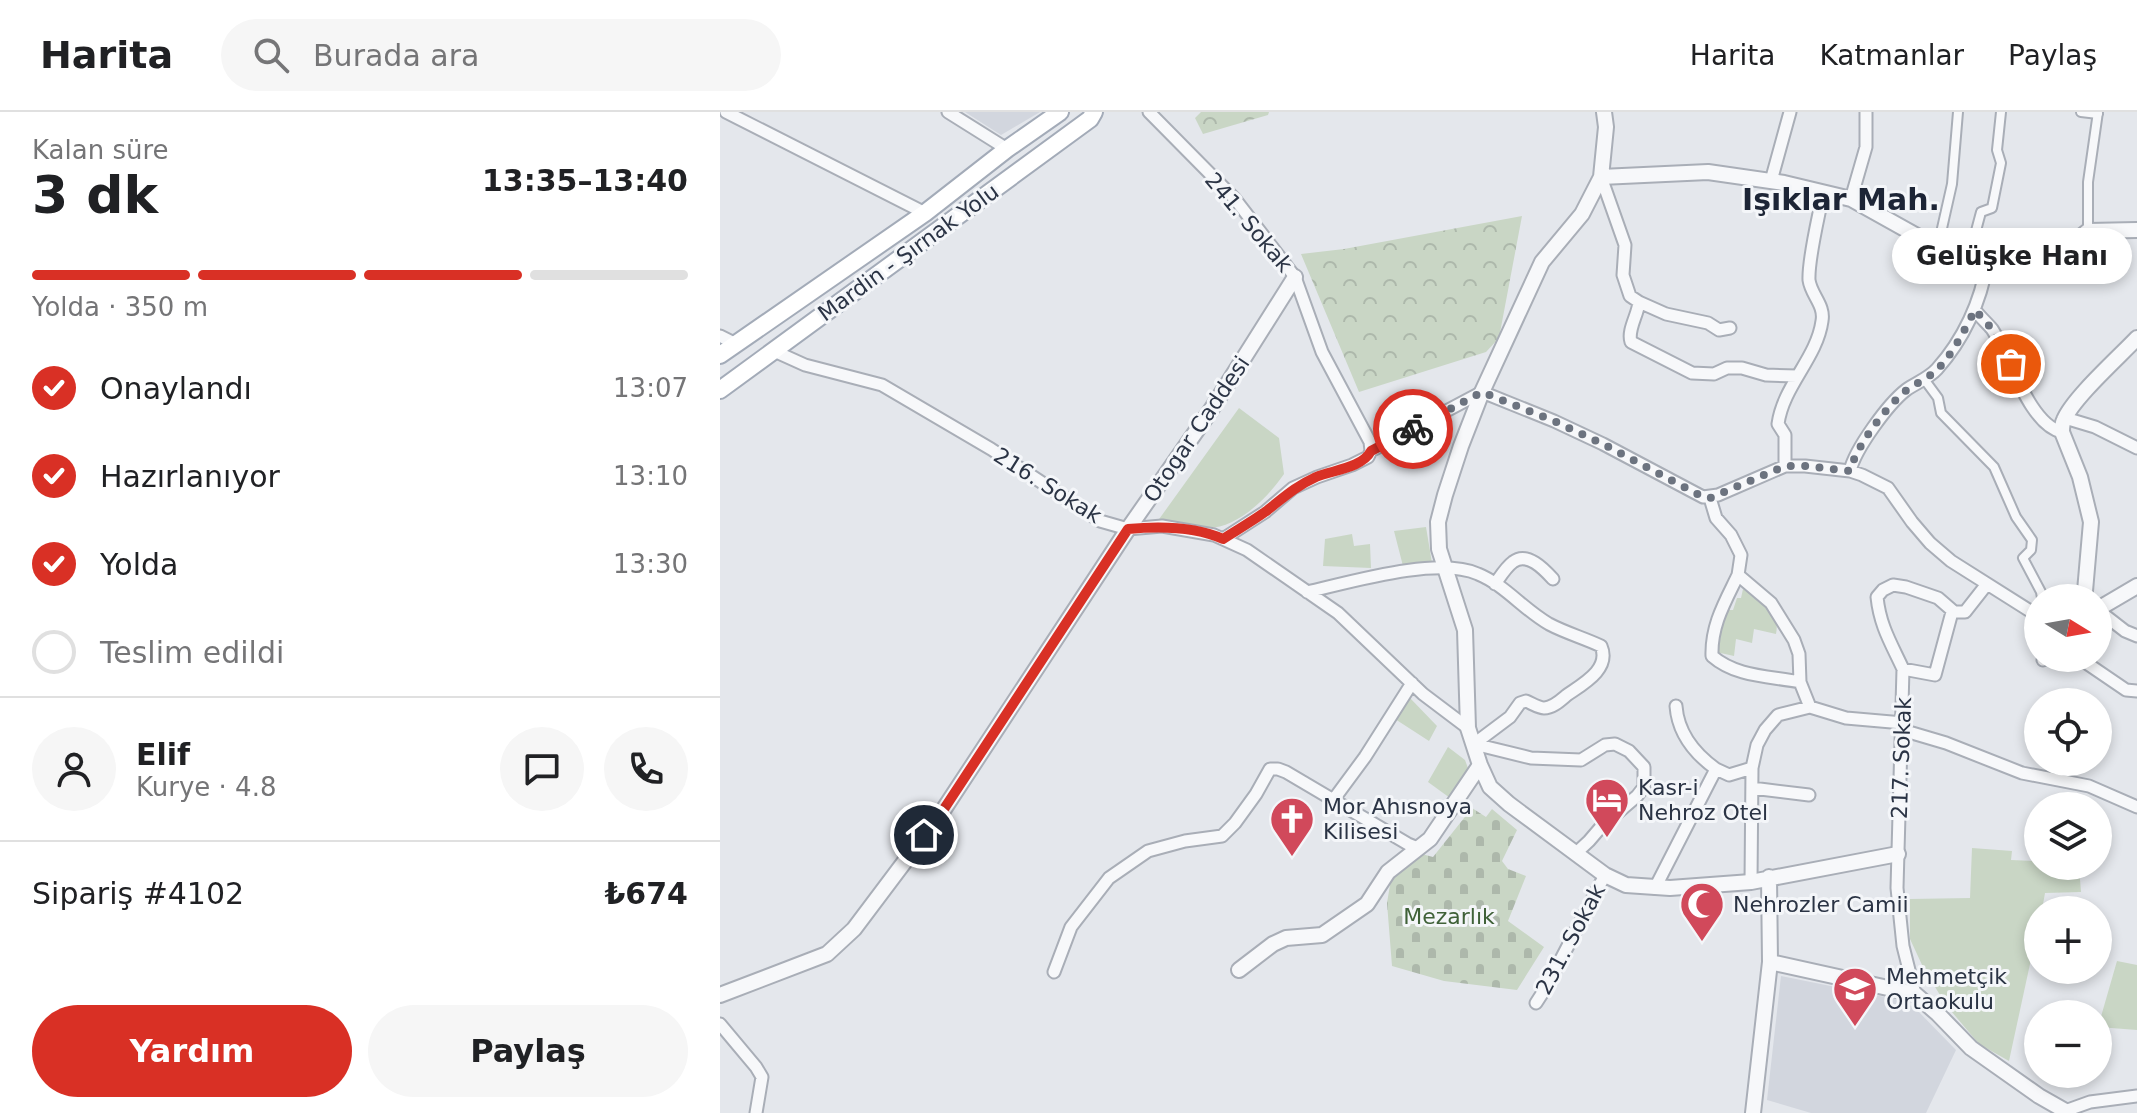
<!DOCTYPE html>
<html lang="tr">
<head>
<meta charset="utf-8">
<style>
	:root { --surface:#fff; --page:#f6f6f6; --text:#202124; --muted:#757577; --line:#e0e0e0; --accent:#d93025 }
	body { margin:0; font-family:"DejaVu Sans",sans-serif; background:var(--page); color:var(--text); height:100vh; display:flex; flex-direction:column; font-size:30px; white-space:nowrap }
	* { box-sizing:border-box; margin:0 }
	p { font-size:26px; color:var(--muted) }
	.icon { flex:none; width:44px; height:44px; fill:none; stroke:currentColor; stroke-width:2; stroke-linecap:round; stroke-linejoin:round }
	.map { position:relative; flex:1; overflow:hidden }
	.details { display:flex; flex-direction:column; background:var(--surface); width:720px }
	.details>* { flex:none }
	.needle { width:52px; rotate:101deg }
	.buttons { position:absolute; left:1304px; top:472px; display:grid; gap:16px }
	.buttons a { display:grid; place-items:center; width:88px; height:88px; border-radius:50%; background:var(--surface); box-shadow:0 4px 12px #0003; font-size:40px }
	.pin { position:absolute; display:grid; place-items:center; width:68px; height:68px; color:#fff; margin:-34px; border:4px solid #fff; border-radius:50%; box-shadow:0 2px 8px #0007 }
	.courier { position:absolute; display:grid; place-items:center; width:80px; height:80px; margin:-40px; border:6px solid #d93025; border-radius:50%; background:#fff; color:#222; box-shadow:0 2px 10px #0007 }
	.bubble { position:absolute; height:56px; border-radius:28px; background:var(--surface); box-shadow:0 4px 12px #0003; font-size:26px; font-weight:600; line-height:56px; text-align:center }
	.headline em { font-style:normal; font-weight:600 }
	.headline div { display:flex; flex-direction:column-reverse }
	.headline { display:flex; align-items:center; justify-content:space-between; height:136px; padding:0 32px }
	h1 { font-size:52px; font-weight:600; line-height:60px }
	.bar { display:grid; grid-template-columns:repeat(4,1fr); gap:12px 8px; align-content:center; height:96px; padding:0 32px }
	.bar i { height:10px; border-radius:6px; background:var(--line) }
	.bar .current { background:var(--accent) }
	.bar p { grid-column:span 4 }
	.line { display:flex; align-items:center; gap:20px; padding:0 32px; border-top:2px solid var(--line) }
	.line div { flex:1 }
	.round { display:grid; place-items:center; flex:none; width:84px; height:84px; border-radius:42px; background:var(--page) }
	ol { padding:0 32px; list-style:none }
	li { display:flex; align-items:center; gap:24px; height:88px }
	li p { margin-inline-start:auto }
	li .icon { padding:8px; border-radius:50%; background:var(--accent); color:#fff; stroke-width:4 }
	li:last-child { color:var(--muted) }
	li i { width:44px; height:44px; border:4px solid var(--line); border-radius:50% }
	.button { display:flex; gap:16px; margin-top:auto; padding:16px 32px }
	.button a { flex:1; height:92px; border-radius:48px; background:var(--accent); color:#fff; font-size:32px; font-weight:600; line-height:92px; text-align:center }
	.button a+a { background:var(--page); color:var(--text) }
	header { display:flex; align-items:center; gap:48px; box-sizing:border-box; height:112px; padding:0 40px; background:var(--surface); border-bottom:2px solid var(--line) }
	header strong { font-size:38px }
	nav { display:flex; gap:44px; margin-inline-start:auto; font-size:28px }
	.search { width:560px; height:72px; background:var(--page); display:flex; align-items:center; gap:20px; box-sizing:border-box; padding:0 28px; border-radius:44px; color:var(--muted); font-size:30px }
	main { display:flex; flex:1; min-height:0 }
	.map>svg:first-child { display:block }
</style>
</head>
<body>
<header>
<strong>Harita</strong>
<div class="search"><svg class="icon" aria-label="search" viewBox="0 0 24 24"><circle cx="10" cy="10" r="6"/><path d="M15 15l6 6"/></svg>Burada ara</div>
<nav><a>Harita</a><a>Katmanlar</a><a>Paylaş</a></nav>
</header>
<main>
<section class="details">
<div class="headline"><div><h1>3 dk</h1><p>Kalan süre</p></div><em>13:35–13:40</em></div>
<div class="bar"><i class="current"></i><i class="current"></i><i class="current"></i><i></i><p>Yolda · 350 m</p></div>
<ol>
<li><svg class="icon" aria-label="check" viewBox="0 0 24 24"><path d="M5 12l5 5 9-10"/></svg>Onaylandı<p>13:07</p></li>
<li><svg class="icon" aria-label="check" viewBox="0 0 24 24"><path d="M5 12l5 5 9-10"/></svg>Hazırlanıyor<p>13:10</p></li>
<li><svg class="icon" aria-label="check" viewBox="0 0 24 24"><path d="M5 12l5 5 9-10"/></svg>Yolda<p>13:30</p></li>
<li><i></i>Teslim edildi</li>
</ol>
<div class="line" style="height:144px"><a class="round"><svg class="icon" aria-label="person" viewBox="0 0 24 24"><circle cx="12" cy="8" r="4"/><path d="M4 21q1-7 8-7t8 7"/></svg></a><div><b>Elif</b><p>Kurye · 4.8</p></div><a class="round"><svg class="icon" aria-label="chat" viewBox="0 0 24 24"><path d="M4 5h16v11H9l-5 4z"/></svg></a><a class="round"><svg class="icon" aria-label="phone" viewBox="0 0 24 24"><path d="M5 4h4l2 5-3 2q2 4 5 5l2-3 5 2v4C11 20 4 13 5 4z"/></svg></a></div>
<div class="line" style="height:104px"><div>Sipariş #4102</div><b>₺674</b></div>
<div class="button"><a>Yardım</a><a>Paylaş</a></div>
</section>
<div class="map">
<svg width="1417" height="1001" viewBox="0 0 1417 1001">
	<defs>
		<pattern id="cemetery-stones" width="16" height="16" patternUnits="userSpaceOnUse" patternTransform="scale(2)"><rect width="16" height="16" fill="#c9d6c5"/><path d="M2 7V4a2 2 0 0 1 4 0v3zM10 15v-3a2 2 0 0 1 4 0v3z" fill="#adb8ab"/></pattern>
		<pattern id="park-crowns" width="20" height="18" patternUnits="userSpaceOnUse" patternTransform="scale(2)"><rect width="20" height="18" fill="#c9d6c5"/><path d="M2 6a3 3 0 1 1 6 0M12 15a3 3 0 1 1 6 0" fill="none" stroke="#adb8ab"/></pattern>
	</defs>
	<rect width="100%" height="100%" fill="#e4e7ec"/>
	<!-- built -->
	<path fill="#d2d6de" d="M245 0H320L281 23Z
		M1061 864 1175 887 1194 895 1236 938 1206 1001H1091L1047 988Z"/>
	<!-- cemetery -->
	<path fill="url(#cemetery-stones)" d="M752 696 766 705 772 697 797 718 782 749 788 757 806 764 788 809 824 835 797 878 724 869 672 854 667 791 672 761 698 741 713 745Z"/>
	<!-- park -->
	<path fill="url(#park-crowns)" d="M481 0H549L548 3 483 22 475 6Z
		M802 104 779 226 766 240 639 280 581 142 624 137Z"/>
	<!-- garden -->
	<path fill="#c9d6c5" d="M519 296 559 326 564 362C548 385 518 416 488 416 471 416 453 412 437 410Z
		M706 415 712 451 683 454 674 419Z
		M632 422 634 434 650 432 651 456 603 454 605 427Z
		M1023 477C1040 488 1061 498 1056 522L1034 517 1032 531 1016 527 1014 544 996 540 997 519 1007 498H1013L1017 486H1021Z
		M690 586 717 614 709 629 675 607Z
		M728 635 745 648 749 659 730 686 708 670Z
		M1252 736 1292 739 1291 748 1315 749 1318 736V754H1359L1361 780 1325 781 1322 798H1318V815L1289 949 1259 932 1226 893 1203 855 1190 827V787L1250 786Z
		M1397 849 1417 853V918L1378 915Z"/>
	<g fill="none" stroke-linecap="round" stroke-linejoin="round">
		<!-- pedestrian casing -->
		<g stroke="#a9aeb7" stroke-width="12">
			<path id="pedestrian" d="M1361 0 1378 2
				M1368 119V70L1378 0
				M1218 134 1232 72 1238 0
				M1249 145 1261 100 1272 96 1281 51 1277 38 1281 0
				M1204 267 1218 286 1221 301 1274 355 1296 405 1312 428 1311 438 1303 446 1321 480 1322 486"/>
		</g>
		<!-- minor casing -->
		<g stroke="#a9aeb7" stroke-width="15">
			<path id="minor" d="M6 0 205 101
				M228 0 287 37
				M429 0 515 87 575 165 602 240 650 330 651 339 648 345 632 353 597 365 573 376 545 400 503 427
				M881 65 905 133 903 163 910 184 919 190C918 203 907 218 911 230L972 261 994 262 1007 256H1022L1046 263 1077 264
				M1051 69 1070 0
				M1131 87 1146 35V0
				M919 190 946 202 988 211 999 218 1010 216
				M1255 198C1260 205 1267 211 1272 217 1290 244 1309 313 1342 320
				M0 224 16 232
				M54 239 85 253 162 273 271 337 380 409 408 417 442 414 494 423 527 438 618 501 703 582 748 616
				M1345 306 1375 315 1417 336
				M651 339 762 280 834 309 883 332 983 385 998 383 1065 354H1085L1130 359 1142 363 1168 376 1192 410 1210 431 1231 449 1318 504
				M1065 354V323L1058 312C1063 274 1097 246 1102 209 1105 193 1091 183 1089 168 1088 146 1099 104 1103 81
				M1130 359C1135 337 1168 292 1186 278 1196 271 1209 266 1217 257 1243 228 1261 190 1267 151
				M990 386 996 406 1011 423 1021 443 1018 463 1051 491 1074 528 1079 542 1080 570 1090 595
				M1018 463C1005 490 991 513 992 544 1016 565 1049 564 1080 570
				M775 472C780 465 786 455 793 450 807 439 824 457 833 467
				M587 480C631 470 717 444 758 462 785 473 804 498 829 512 846 521 864 526 881 534 891 557 863 572 847 583 841 588 833 596 824 596 819 596 811 591 806 589L800 591 790 605 754 632
				M1378 498 1405 519 1417 524
				M1359 546 1406 578 1417 579
				M1323 548 1324 546
				M1183 557C1171 531 1160 514 1157 485L1163 478 1173 473 1186 475 1218 486 1233 499
				M956 594C958 621 975 642 996 657
				M1182 618 1226 631 1302 661 1369 674 1417 695
				M754 632 811 646 861 648 885 633 895 632 909 639 924 655V675L917 684 881 715 869 729 855 742
				M1032 676 1089 683
				M614 687 645 645 692 571
				M1031 770 1032 656 1037 633 1045 618 1058 603 1090 595 1126 606 1183 611
				M935 776 996 657 1009 663 1032 656
				M334 860 351 815 389 766 428 739 465 729 502 724 515 711 536 682 550 657H558L566 660 688 732 698 736
				M1195 882 1183 834 1177 776 1183 557 1215 563 1232 500H1245L1267 472
				M816 891 827 874 885 763
				M0 912 36 955 42 965 36 1001
				M1345 999 1370 990 1417 984"/>
		</g>
		<!-- tertiary casing -->
		<g stroke="#a9aeb7" stroke-width="18">
			<path id="tertiary" d="M884 0 886 15 881 65 862 102 822 150 762 280 741 334 725 383 718 410 719 437 745 518 748 616 760 653 770 675 789 692 885 763 906 773 950 776 1031 770 1178 742
				M881 65 988 60 1064 71 1131 87 1208 130 1267 151
				M1278 152 1300 154 1315 152 1342 140 1368 119 1417 118
				M1362 486 1365 479 1371 410 1360 365 1342 320C1342 316 1342 312 1344 308 1353 286 1399 245 1417 226
				M1378 497 1417 474
				M1050 850 1195 882 1218 902 1251 936 1319 984 1349 1001
				M519 858 553 832 566 826 602 823 647 792 668 760 710 727 760 653
				M0 883 107 842 134 817 222 700 408 417 491 298 575 165
				M1033 1001 1050 850 1049 765"/>
		</g>
		<!-- primary casing -->
		<g stroke="#a3abb8" stroke-width="20">
			<path id="primary" d="M0 243 205 101 287 37 340 0
				M0 278 370 7 374 0"/>
		</g>
		<!-- pedestrian -->
		<use href="#pedestrian" stroke="#f7f8fa" stroke-width="8"/>
		<!-- minor -->
		<use href="#minor" stroke="#f7f8fa" stroke-width="11"/>
		<!-- tertiary -->
		<use href="#tertiary" stroke="#f7f8fa" stroke-width="14"/>
		<!-- primary -->
		<use href="#primary" stroke="#fff" stroke-width="16"/>
	</g>
	<g fill="none" stroke-linecap="round" stroke-linejoin="round">
		<!-- done -->
		<path stroke="#6c737f" stroke-width="8" stroke-dasharray="0 14.4" d="M693 317 762 280 834 309 883 332 983 385 990 386 1065 354H1085L1130 359C1136 335 1163 299 1182 282 1191 273 1204 269 1213 261 1231 247 1244 218 1255 198L1271 216 1291 252"/>
		<!-- route -->
		<path stroke="#d93025" stroke-width="10" d="M204 723 222 700 408 417C440 414 474 414 503 427 517 418 531 410 545 400 562 387 576 374 596 365 613 358 642 356 651 339L693 317"/>
	</g>
	<!-- icons -->
	<defs>
		<g id="hotel-pin" transform="scale(2.3)"><path d="M0 17L-7.5 6A9.5 9.5 0 1 1 7.5 6Z" fill="#d1495b" stroke="#f4f6f9"/><path d="M-6-4.5h1.5V1H6V5H4.5V3h-9V5H-6ZM-4 0a1.8 1.8 0 1 1 3.6 0ZM.5 0V-2.5h3Q6-2.5 6 0Z" fill="#fff"/></g>
		<g id="church-pin" transform="scale(2.3)"><path d="M0 17L-7.5 6A9.5 9.5 0 1 1 7.5 6Z" fill="#d1495b" stroke="#f4f6f9"/><path d="M-1.2-6h2.4v3.5h3.3v2.4h-3.3V6h-2.4V-.1h-3.3v-2.4h3.3Z" fill="#fff"/></g>
		<g id="mosque-pin" transform="scale(2.3)"><path d="M0 17L-7.5 6A9.5 9.5 0 1 1 7.5 6Z" fill="#d1495b" stroke="#f4f6f9"/><path d="M3.5-4.9A6 6 0 1 0 3.5 4.9A5 5 0 1 1 3.5-4.9Z" fill="#fff"/></g>
		<g id="school-pin" transform="scale(2.3)"><path d="M0 17L-7.5 6A9.5 9.5 0 1 1 7.5 6Z" fill="#d1495b" stroke="#f4f6f9"/><path d="M0-5L7-2L0 1L-7-2ZM-4 1L0 2.5L4 1V4Q0 6-4 4Z" fill="#fff"/></g>
	</defs>
	<g fill-rule="evenodd">
		<use href="#hotel-pin" x="887" y="688"/>
		<use href="#church-pin" x="572" y="707"/>
		<use href="#mosque-pin" x="982" y="792"/>
		<use href="#school-pin" x="1135" y="877"/>
	</g>
	<g text-anchor="middle" stroke-width="6" stroke-linejoin="round" paint-order="stroke">
		<!-- street labels -->
		<g font-size="22" fill="#2b3445" stroke="#f4f6f9">
			<text transform="translate(529 110) rotate(50)" y="8">241. Sokak</text>
			<text transform="translate(188 140) rotate(-36)" y="8">Mardin - Şırnak Yolu</text>
			<text transform="translate(476 317) rotate(-56)" y="8">Otogar Caddesi</text>
			<text transform="translate(328 373) rotate(32)" y="8">216. Sokak</text>
			<text transform="translate(1181 646) rotate(-88)" y="8">217. Sokak</text>
			<text transform="translate(850 827) rotate(-62)" y="8">231. Sokak</text>
		</g>
		<!-- poi labels -->
		<g font-size="22" fill="#2b3445" stroke="#f4f6f9" text-anchor="start">
			<text x="918" y="683">Kasr-i<tspan x="918" dy="25">Nehroz Otel</tspan></text>
			<text x="603" y="702">Mor Ahısnoya<tspan x="603" dy="25">Kilisesi</tspan></text>
			<text x="1013" y="800">Nehrozler Camii</text>
			<text x="1166" y="872">Mehmetçik<tspan x="1166" dy="25">Ortaokulu</tspan></text>
		</g>
		<!-- park labels -->
		<g font-size="22" fill="#3f6138" stroke="#f4f6f9">
			<text x="729" y="812">Mezarlık</text>
		</g>
		<!-- district labels -->
		<g font-size="30" font-weight="bold" fill="#1d2536" stroke="#f4f6f9">
			<text x="1121" y="98">Işıklar Mah.</text>
		</g>
	</g>
</svg>
<div class="buttons">
<a><svg class="needle" viewBox="-14 -14 28 28"><path d="M0-13l5 13h-10z" fill="#e53935"/><path d="M0 13l5-13h-10z" fill="#757577"/></svg></a>
<a><svg class="icon" aria-label="locate" viewBox="0 0 24 24"><circle cx="12" cy="12" r="6"/><path d="M12 2v4M12 18v4M2 12h4M18 12h4"/></svg></a>
<a><svg class="icon" aria-label="layers" viewBox="0 0 24 24"><path d="M12 4l9 5-9 5-9-5zM3 14l9 5 9-5"/></svg></a>
<a>+</a>
<a>−</a>
</div>
<div class="pin" style="left:1291px;top:252px;background:#ea580c"><svg class="icon" aria-label="bag" viewBox="0 0 24 24"><path d="M5 8h14l-1 12H6zM9 8a3 3 0 0 1 6 0"/></svg></div>
<div class="pin" style="left:204px;top:723px;background:#1f2937"><svg class="icon" aria-label="home" viewBox="0 0 24 24"><path d="M3 11l9-7 9 7M6 9v11h12V9"/></svg></div>
<div class="courier" style="left:693px;top:317px"><svg class="icon" aria-label="bike" viewBox="0 0 24 24"><circle cx="6" cy="16" r="4"/><circle cx="18" cy="16" r="4"/><path d="M6 16l4-8h5l3 8M10 8l3 8H6M13 5h3"/></svg></div>
<div class="bubble" style="left:1172px;top:116px;width:240px">Gelüşke Hanı</div>
</div>
</main>
</body>
</html>
